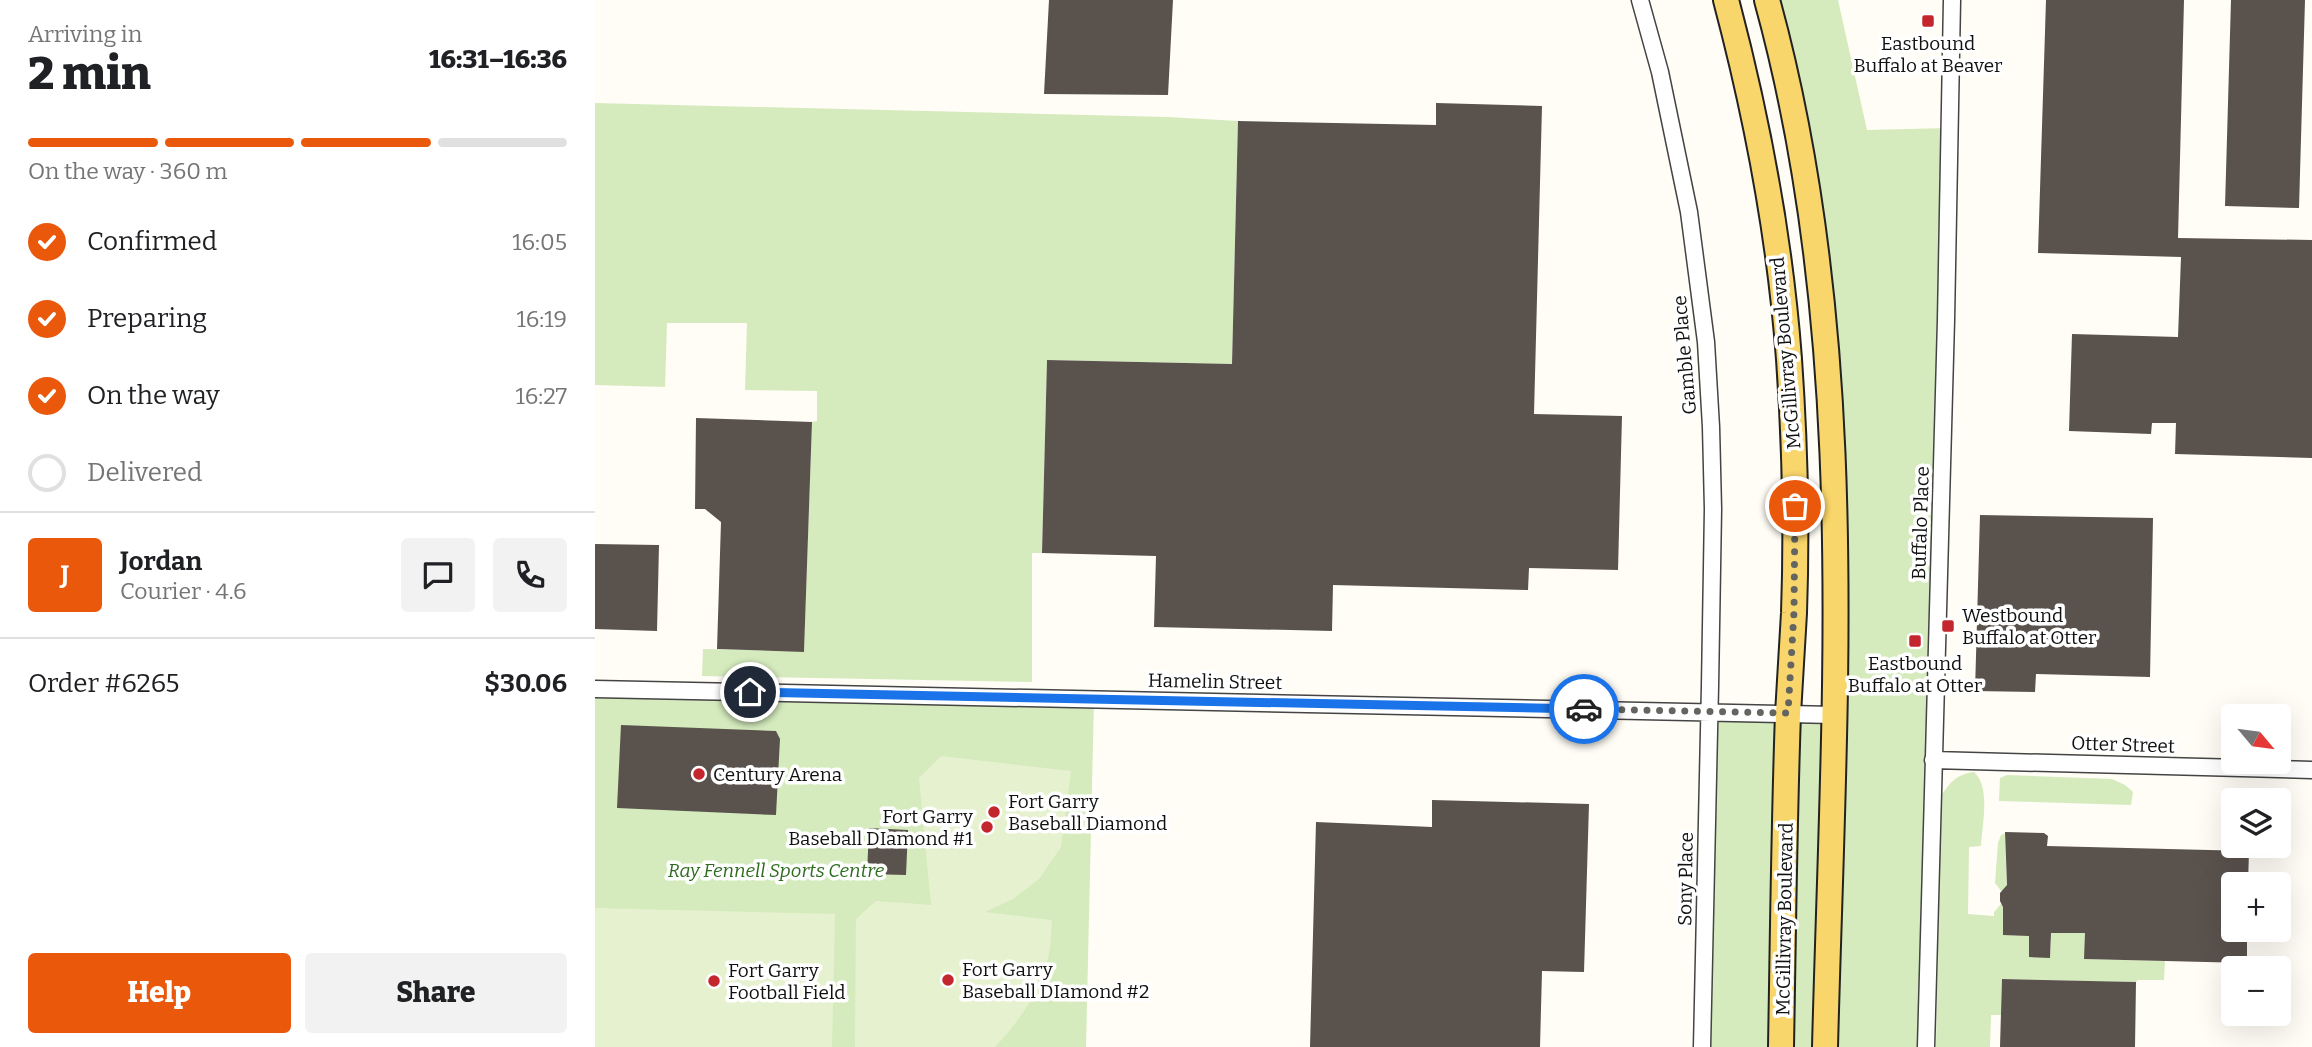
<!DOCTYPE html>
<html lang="en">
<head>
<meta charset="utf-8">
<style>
	:root { --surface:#fff; --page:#f2f2f2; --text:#202124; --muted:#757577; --line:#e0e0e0; --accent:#ea580c }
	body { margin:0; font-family:Bitter,serif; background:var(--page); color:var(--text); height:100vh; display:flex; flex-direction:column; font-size:26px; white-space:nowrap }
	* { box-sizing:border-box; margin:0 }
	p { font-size:23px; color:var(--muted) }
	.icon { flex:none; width:38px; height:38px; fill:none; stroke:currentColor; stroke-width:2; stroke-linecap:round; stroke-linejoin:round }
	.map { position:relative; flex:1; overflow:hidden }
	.details { display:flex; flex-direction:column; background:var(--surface); width:595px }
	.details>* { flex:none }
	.needle { width:46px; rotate:119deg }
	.controls { position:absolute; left:1626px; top:704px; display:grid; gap:14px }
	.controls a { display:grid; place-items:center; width:70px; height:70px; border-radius:7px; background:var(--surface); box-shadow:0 7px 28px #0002; font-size:35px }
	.pin { position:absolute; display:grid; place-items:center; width:60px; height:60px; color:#fff; margin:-30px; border:4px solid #fff; border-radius:50%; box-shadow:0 2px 7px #0007 }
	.courier { position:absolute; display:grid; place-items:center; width:70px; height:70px; margin:-35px; border:5px solid #1a73e8; border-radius:50%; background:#fff; color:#222; box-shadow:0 2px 9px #0007 }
	.head em { font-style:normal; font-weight:800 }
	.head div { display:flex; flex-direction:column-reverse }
	.head { display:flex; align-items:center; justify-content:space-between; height:119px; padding:0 28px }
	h1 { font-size:46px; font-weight:800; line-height:52px }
	.bar { display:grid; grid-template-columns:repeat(4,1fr); gap:10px 7px; align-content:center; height:84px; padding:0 28px }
	.bar i { height:9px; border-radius:5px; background:var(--line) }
	.bar .current { background:var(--accent) }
	.bar p { grid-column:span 4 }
	.line { display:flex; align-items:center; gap:18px; padding:0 28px; border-top:2px solid var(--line) }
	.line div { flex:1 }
	.round { display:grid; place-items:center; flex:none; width:74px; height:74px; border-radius:7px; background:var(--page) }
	ol { padding:0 28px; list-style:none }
	li { display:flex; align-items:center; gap:21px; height:77px }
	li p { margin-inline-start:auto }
	li .icon { padding:7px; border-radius:50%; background:var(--accent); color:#fff; stroke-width:4 }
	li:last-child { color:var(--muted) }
	li i { width:38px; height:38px; border:4px solid var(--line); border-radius:50% }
	.action { display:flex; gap:14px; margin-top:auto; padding:14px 28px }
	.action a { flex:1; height:80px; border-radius:7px; background:var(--accent); color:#fff; font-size:28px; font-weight:800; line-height:80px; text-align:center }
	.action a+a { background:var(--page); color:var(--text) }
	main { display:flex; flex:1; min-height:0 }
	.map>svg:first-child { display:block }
</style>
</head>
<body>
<main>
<section class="details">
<div class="head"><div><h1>2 min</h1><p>Arriving in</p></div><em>16:31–16:36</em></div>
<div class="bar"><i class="current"></i><i class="current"></i><i class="current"></i><i></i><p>On the way · 360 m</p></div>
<ol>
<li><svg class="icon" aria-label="check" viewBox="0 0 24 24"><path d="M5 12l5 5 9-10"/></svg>Confirmed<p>16:05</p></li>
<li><svg class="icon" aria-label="check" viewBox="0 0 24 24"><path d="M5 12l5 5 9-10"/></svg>Preparing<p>16:19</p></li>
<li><svg class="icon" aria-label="check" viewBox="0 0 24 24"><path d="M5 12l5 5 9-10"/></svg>On the way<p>16:27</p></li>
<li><i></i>Delivered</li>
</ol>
<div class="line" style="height:126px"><b class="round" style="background:var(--accent);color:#fff">J</b><div><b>Jordan</b><p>Courier · 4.6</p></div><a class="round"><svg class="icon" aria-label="chat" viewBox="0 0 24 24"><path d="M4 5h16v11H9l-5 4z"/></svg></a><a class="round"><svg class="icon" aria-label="phone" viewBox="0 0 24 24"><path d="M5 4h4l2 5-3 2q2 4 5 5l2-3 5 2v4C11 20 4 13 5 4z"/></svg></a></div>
<div class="line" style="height:91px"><div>Order #6265</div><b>$30.06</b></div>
<div class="action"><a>Help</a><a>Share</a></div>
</section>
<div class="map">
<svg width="1717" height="1047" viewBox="0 0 1717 1047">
	<rect width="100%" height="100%" fill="#fffdf5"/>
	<!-- green -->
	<path fill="#d5ebbd" d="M1172 0H1243L1272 130 1354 128 1331 1047H1107L1115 712 1238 715 1236 386Z
		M0 103 573 117 643 121 637 364 452 360 447 553H437V682L107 676 108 649 209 651 217 422 222 421V391L150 390 152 323H72L70 387 0 385Z
		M0 689 499 699 491 1047H0Z
		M1379 772C1396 787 1387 825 1386 846L1374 847 1373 914 1399 916V912L1406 904H1411L1408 932 1411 935 1434 934 1435 957H1455L1456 941 1448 940V933H1490V959L1570 961 1569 980H1543L1541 982 1407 979 1406 1015H1396L1395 1047H1341L1346 796C1355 782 1362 774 1379 772Z
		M1412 775 1517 779 1530 785 1538 792 1536 805 1404 801 1405 778Z
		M1414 832 1410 835 1412 891H1406L1400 883 1403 843 1406 835Z"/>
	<!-- pitch -->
	<path fill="#e6f2cf" d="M346 756 476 771 466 847 444 879 418 899 390 912 457 920C456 932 456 946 453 958 445 993 423 1022 400 1047H260L261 919 281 901 336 905 324 778Z
		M0 908 240 914 237 1047H0Z"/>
	<!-- building -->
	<path fill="#5a524d" d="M454 0H578L573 95 449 94Z
		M1451 0H1589L1583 238 1717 240V458L1580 454 1581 423H1557L1556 434 1474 431 1477 334 1583 337 1586 257 1443 253Z
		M1636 0H1710L1704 208 1630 206Z
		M841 103 947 106 939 414 1027 416 1023 570 934 568 933 590 738 585 737 631 559 627 561 556 447 553 452 360 637 364 643 121 841 125Z
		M101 418 217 422 209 652 122 649 126 522 110 509H100Z
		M1385 515 1558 518 1555 677 1441 674 1440 692 1380 691Z
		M0 544 64 545 62 631 0 629Z
		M1684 709 1695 710V730L1684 729Z
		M26 725 181 731 185 739 181 815 22 808Z
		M837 800 994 804 989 972 947 971 945 1047H715L721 822 837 827Z
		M274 828 313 830 311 875 272 874Z
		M1410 832 1449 833 1453 836 1452 846 1654 851 1653 884H1638V929H1652V963L1489 959 1490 933H1456L1455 958 1434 957V936L1408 935V907L1405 901V893L1412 885Z
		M1407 979 1541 982 1540 1047H1405Z"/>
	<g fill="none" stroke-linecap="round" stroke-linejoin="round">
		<!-- minor casing -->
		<g stroke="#444" stroke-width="19">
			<path id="minor" d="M1045 0 1065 72 1094 212 1111 342 1116 427 1118 509 1115 686 1107 1047
				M0 689 1238 715
				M1338 760 1717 770
				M1331 1047 1351 320 1357 0"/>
		</g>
		<!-- primary casing -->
		<g stroke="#222" stroke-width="28">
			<path id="primary" d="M1131 0C1162 117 1185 238 1194 359 1200 444 1202 528 1199 613 1197 647 1195 680 1193 714 1189 825 1188 936 1186 1047
				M1172 0C1266 341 1239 697 1230 1047"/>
		</g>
		<!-- minor -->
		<use href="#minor" stroke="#fff" stroke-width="16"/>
		<!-- primary -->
		<use href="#primary" stroke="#f9d66b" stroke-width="24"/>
	</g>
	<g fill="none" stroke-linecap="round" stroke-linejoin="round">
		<!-- done -->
		<path stroke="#646461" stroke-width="7" stroke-dasharray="0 12.6" d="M989 709 1193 713 1199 612 1200 506"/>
		<!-- route -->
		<path stroke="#1a73e8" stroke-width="9" d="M155 692 989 709"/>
	</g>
	<!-- markers -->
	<g fill="#c4262e" stroke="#fff" stroke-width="2.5">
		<rect x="1326" y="14" width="14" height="14" rx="3.5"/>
		<rect x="1346" y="619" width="14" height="14" rx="3.5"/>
		<rect x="1313" y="634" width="14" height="14" rx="3.5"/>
		<circle cx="104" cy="774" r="7"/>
		<circle cx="399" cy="812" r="7"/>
		<circle cx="392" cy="827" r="7"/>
		<circle cx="353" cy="980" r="7"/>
		<circle cx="119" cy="981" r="7"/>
	</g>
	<g text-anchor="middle" stroke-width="7" stroke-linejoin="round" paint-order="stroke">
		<!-- poi labels -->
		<g font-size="19" fill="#111" stroke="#fff" text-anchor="start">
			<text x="1333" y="50" text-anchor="middle">Eastbound<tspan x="1333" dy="22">Buffalo at Beaver</tspan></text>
			<text x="1367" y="622">Westbound<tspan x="1367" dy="22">Buffalo at Otter</tspan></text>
			<text x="1320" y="670" text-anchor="middle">Eastbound<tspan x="1320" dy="22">Buffalo at Otter</tspan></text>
			<text x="118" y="781">Century Arena</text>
			<text x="413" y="808">Fort Garry<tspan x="413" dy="22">Baseball Diamond</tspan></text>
			<text x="378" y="823" text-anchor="end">Fort Garry<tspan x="378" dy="22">Baseball DIamond #1</tspan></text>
			<text x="367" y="976">Fort Garry<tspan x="367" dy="22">Baseball DIamond #2</tspan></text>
			<text x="133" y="977">Fort Garry<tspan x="133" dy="22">Football Field</tspan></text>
		</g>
		<!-- street labels -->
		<g font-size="19" fill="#111" stroke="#fff">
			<text transform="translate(1190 353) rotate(-95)" y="7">McGillivray Boulevard</text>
			<text transform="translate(1089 355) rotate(-95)" y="7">Gamble Place</text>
			<text transform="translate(1325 523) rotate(-88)" y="7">Buffalo Place</text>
			<text transform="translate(620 681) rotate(1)" y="7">Hamelin Street</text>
			<text transform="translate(1528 744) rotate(2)" y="7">Otter Street</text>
			<text transform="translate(1090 879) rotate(-89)" y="7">Sony Place</text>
			<text transform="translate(1189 919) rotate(-89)" y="7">McGillivray Boulevard</text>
		</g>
		<!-- park labels -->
		<g font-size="19" font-style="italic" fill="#2f6b1f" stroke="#fff">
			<text x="181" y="877">Ray Fennell Sports Centre</text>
		</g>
	</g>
</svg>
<div class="controls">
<a><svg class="needle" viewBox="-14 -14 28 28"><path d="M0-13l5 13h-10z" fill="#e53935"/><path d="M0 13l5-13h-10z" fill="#757577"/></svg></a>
<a><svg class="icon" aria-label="layers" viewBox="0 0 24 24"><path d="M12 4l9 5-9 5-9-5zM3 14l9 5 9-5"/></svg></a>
<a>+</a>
<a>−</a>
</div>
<div class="pin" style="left:1200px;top:506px;background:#ea580c"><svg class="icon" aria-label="bag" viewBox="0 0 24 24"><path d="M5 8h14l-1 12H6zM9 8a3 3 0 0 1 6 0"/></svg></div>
<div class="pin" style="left:155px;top:692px;background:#1f2937"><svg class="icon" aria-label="home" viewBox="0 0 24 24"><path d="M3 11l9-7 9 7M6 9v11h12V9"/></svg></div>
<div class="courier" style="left:989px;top:709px"><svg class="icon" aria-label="car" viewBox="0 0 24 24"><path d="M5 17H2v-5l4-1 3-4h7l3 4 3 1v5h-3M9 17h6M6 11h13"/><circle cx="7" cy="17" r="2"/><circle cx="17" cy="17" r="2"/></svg></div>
</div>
</main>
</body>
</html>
